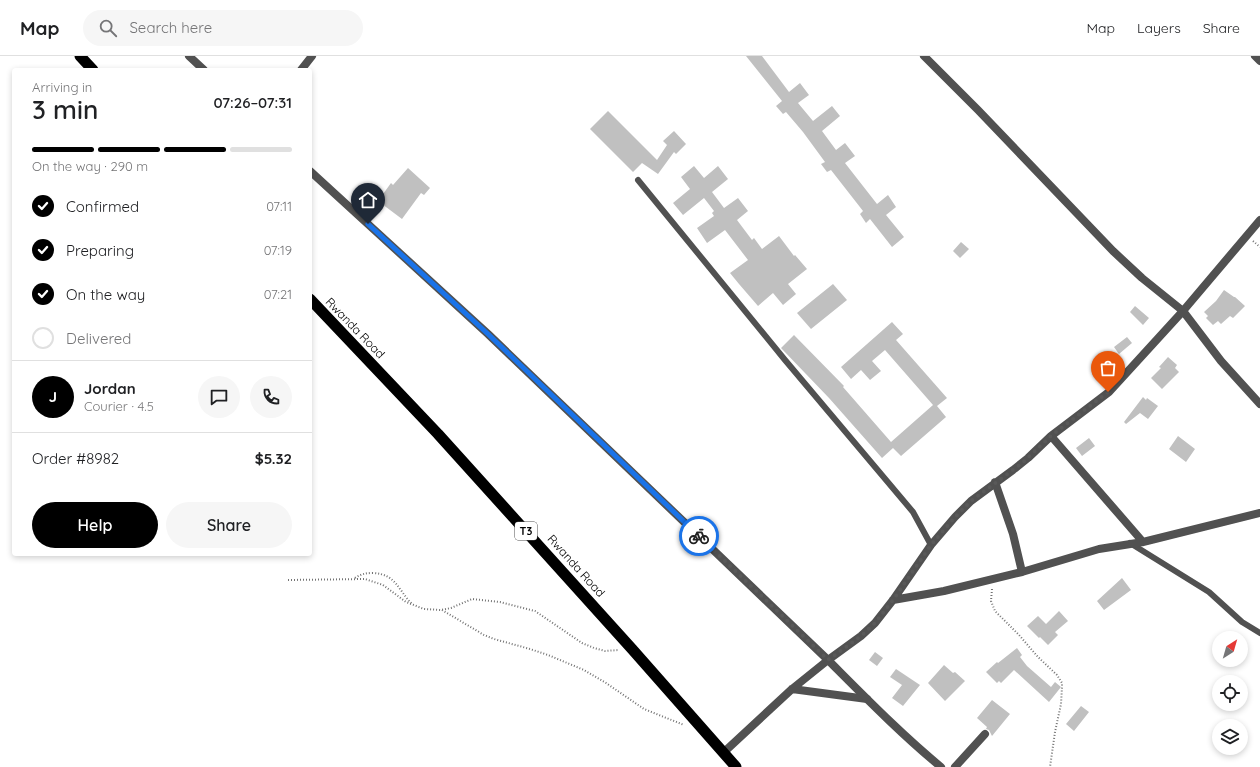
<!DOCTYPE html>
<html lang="en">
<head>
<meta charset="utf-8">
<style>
	:root { --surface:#fff; --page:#f6f6f6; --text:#202124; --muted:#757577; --line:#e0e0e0; --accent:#000 }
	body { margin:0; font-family:Quicksand,sans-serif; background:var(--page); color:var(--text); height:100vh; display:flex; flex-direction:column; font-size:15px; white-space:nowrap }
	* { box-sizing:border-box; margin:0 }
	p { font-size:13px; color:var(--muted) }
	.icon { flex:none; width:22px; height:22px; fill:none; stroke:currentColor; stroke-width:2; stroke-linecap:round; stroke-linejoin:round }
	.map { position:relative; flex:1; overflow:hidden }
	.sheet { position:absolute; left:12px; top:12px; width:300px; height:488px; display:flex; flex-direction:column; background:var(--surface); border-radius:4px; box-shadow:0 2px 6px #0003 }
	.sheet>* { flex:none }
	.needle { width:26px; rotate:37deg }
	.fabs { position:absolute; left:1212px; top:575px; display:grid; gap:8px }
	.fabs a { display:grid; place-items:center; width:36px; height:36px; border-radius:50%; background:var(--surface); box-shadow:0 2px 6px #0003; font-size:20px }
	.pin { position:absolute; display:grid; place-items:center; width:34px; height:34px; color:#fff; margin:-41px -17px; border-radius:50% 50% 50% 0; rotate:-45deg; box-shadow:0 0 4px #0007 }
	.pin .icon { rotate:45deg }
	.courier { position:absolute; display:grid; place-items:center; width:40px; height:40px; margin:-20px; border:3px solid #1a73e8; border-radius:50%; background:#fff; color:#222; box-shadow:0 1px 5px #0007 }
	.summary em { font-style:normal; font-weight:600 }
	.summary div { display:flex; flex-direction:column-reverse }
	.summary { display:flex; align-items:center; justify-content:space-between; height:68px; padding:0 20px }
	h1 { font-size:26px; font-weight:600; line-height:30px }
	.bar { display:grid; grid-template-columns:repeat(4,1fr); gap:6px 4px; align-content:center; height:48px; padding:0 20px }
	.bar i { height:5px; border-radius:3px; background:var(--line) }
	.bar .on { background:var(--accent) }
	.bar p { grid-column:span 4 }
	.line { display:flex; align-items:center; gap:10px; padding:0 20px; border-top:1px solid var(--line) }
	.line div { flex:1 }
	.round { display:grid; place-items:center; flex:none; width:42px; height:42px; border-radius:21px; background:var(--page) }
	ol { padding:0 20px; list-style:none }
	li { display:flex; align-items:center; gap:12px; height:44px }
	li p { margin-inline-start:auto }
	li .icon { padding:4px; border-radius:50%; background:var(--accent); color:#fff; stroke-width:4 }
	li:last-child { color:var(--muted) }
	li i { width:22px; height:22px; border:2px solid var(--line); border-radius:50% }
	.action { display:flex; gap:8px; margin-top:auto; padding:8px 20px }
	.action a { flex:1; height:46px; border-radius:24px; background:var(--accent); color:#fff; font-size:16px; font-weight:600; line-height:46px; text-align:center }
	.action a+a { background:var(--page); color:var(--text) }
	header { display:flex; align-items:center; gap:24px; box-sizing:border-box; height:56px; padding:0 20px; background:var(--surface); border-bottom:1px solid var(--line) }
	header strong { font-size:19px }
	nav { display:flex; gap:22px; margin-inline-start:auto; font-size:14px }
	.search { width:280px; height:36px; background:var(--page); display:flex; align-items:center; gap:10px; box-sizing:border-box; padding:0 14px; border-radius:22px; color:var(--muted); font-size:15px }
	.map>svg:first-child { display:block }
</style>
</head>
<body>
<header>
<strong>Map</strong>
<div class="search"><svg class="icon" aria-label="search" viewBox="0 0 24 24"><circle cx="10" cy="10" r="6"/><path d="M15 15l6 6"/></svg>Search here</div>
<nav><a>Map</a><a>Layers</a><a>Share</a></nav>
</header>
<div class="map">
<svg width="1260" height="711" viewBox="0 0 1260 711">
	<rect width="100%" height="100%" fill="#fff"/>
	<!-- building -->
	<path fill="#c0c0c0" d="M746 0H762L789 36 800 27 809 39 798 47 813 65 832 50 840 60 822 75 836 94 845 87 855 100 845 107 877 148 888 139 896 151 886 159 904 181 892 191 870 163 866 167 860 158 863 155 831 114 827 116 821 108 825 106 803 76 786 56 783 58 776 50 782 45Z
		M608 55 657 104 667 89 663 85 674 75 686 88 676 98 674 96 658 118 642 107 633 116 590 73Z
		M694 110 704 122 718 110 728 123 712 136 724 152 738 142 748 155 737 164 752 184 754 182 762 193 779 180 794 200 795 199 807 213 788 228 796 238 783 249 773 237 758 250 739 228 730 217 748 204 725 174 707 187 697 172 714 160 712 157 714 155 704 142 683 159 673 147 690 133 681 121Z
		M408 112 430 132 424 139 421 137 402 163 378 145 391 127 393 129Z
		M961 186 969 193 960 202 953 195Z
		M833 228 847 244 811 273 797 257Z
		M1224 234 1234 241H1235L1245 250 1233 262 1230 260 1221 268 1218 265 1213 269 1206 262 1208 260 1204 256 1216 245Z
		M1135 250 1149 262 1143 269 1130 256Z
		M892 266 903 278 896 284 947 342 937 350 946 361 901 400 893 392 882 402 829 342 781 292 794 279 844 330 843 331 891 386 933 349 885 294 872 305 881 315 870 324 861 314 851 323 841 311Z
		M1127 281 1132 287 1119 298 1114 291Z
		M1168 301 1177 309 1175 312 1179 316 1162 333 1151 322 1161 312 1159 311Z
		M1143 341 1146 344 1147 342 1158 350 1148 363 1140 357 1126 368 1124 366Z
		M1178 380 1195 393 1186 406 1169 393Z
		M1089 382 1095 390 1082 400 1076 392Z
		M1122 522 1131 534 1104 554 1097 545Z
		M1059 555 1068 565 1055 576 1058 579 1048 589 1040 581 1039 582 1027 570 1038 560 1046 568Z
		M1017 592 1022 599 1020 601 1027 610 1051 631 1055 626 1061 631 1049 646 1014 614 1001 627 999 625 997 627 986 616 997 606 998 607Z
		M875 596 883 602 877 610 869 604Z
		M944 609 953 617 955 616 965 625 945 645 928 627Z
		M896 613 920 629 903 650 892 642 902 629 890 621Z
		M992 644 1010 658 992 680 989 674 986 673 987 671 977 662Z
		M1081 650 1089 656 1074 675 1066 668Z"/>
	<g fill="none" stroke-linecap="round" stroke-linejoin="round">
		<!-- path -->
		<path stroke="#737373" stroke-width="2" stroke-dasharray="1 2" stroke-linecap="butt" d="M1253 185 1260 191
			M355 522C361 518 366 517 373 517 396 518 398 534 412 548
			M288 524 365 523 383 529 406 546 424 553 441 554 451 552 472 543 500 546 535 555 582 587 594 592 605 595 619 594
			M992 533 991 545 995 555 1019 579 1038 601 1057 619 1062 627V631L1061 648 1055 676 1050 711
			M442 554 484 579 494 583 530 593 548 599 584 614 606 627 644 653 684 669"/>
		<!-- service -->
		<path stroke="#515151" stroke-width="6" d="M638 124 785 304 913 456 931 489
			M1130 487 1209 536 1242 566 1260 577"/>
		<!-- minor -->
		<path stroke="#515151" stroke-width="8" d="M924 0 978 54 1113 195 1142 222 1183 255 1221 305 1260 348
			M1255 0 1260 5
			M301 14 312 0
			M1051 380 1143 486
			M995 426 1013 478 1022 516
			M893 544 944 535 1022 516 1099 493 1143 486 1260 457
			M792 633 867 643
			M723 697 792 633 828 604 861 580 875 567 893 544 931 489 955 461 971 445 1013 414 1028 402 1051 380 1109 336 1183 255 1260 164
			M955 711 985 678"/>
		<!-- tertiary -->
		<path stroke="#515151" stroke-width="8" d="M189 0 204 14
			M310 115 488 278 828 604C865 641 901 678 941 711"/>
		<!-- trunk -->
		<path stroke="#000" stroke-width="11" d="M80 0 93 14
			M310 243 438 378 632 593 736 711"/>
	</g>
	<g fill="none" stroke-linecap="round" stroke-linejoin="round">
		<!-- done -->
		<path stroke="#595959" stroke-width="4" stroke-dasharray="0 7.2" d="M699 480 828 604 861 580 875 567 893 544 931 489 955 461 971 445 1021 408 1051 380 1108 336"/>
		<!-- route -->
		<path stroke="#1a73e8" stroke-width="5" d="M368 168 488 278 699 480"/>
	</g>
	<g text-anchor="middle" stroke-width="4" stroke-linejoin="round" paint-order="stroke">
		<!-- shield labels -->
		<rect fill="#fff" stroke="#4c4c4c" stroke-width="1" x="515" y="466" width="22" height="18" rx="3"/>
		<g font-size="11" font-weight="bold" fill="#000">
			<text x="526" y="479">T3</text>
		</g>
		<!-- street labels -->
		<g font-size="12" fill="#000" stroke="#fff">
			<text transform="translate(355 272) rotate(46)" y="4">Rwanda Road</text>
			<text transform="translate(576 510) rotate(48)" y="4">Rwanda Road</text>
		</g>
	</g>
</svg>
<div class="fabs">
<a><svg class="needle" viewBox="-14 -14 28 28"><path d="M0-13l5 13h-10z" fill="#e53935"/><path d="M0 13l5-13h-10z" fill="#757577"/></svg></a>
<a><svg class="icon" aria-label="locate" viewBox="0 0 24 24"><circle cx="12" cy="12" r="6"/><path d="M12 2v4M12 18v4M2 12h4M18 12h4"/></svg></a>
<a><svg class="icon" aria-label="layers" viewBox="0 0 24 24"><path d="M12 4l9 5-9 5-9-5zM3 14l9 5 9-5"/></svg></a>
</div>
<div class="pin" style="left:1108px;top:336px;background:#ea580c"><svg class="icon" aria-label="bag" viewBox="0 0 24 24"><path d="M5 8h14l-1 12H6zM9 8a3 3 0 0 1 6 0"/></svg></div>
<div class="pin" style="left:368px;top:168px;background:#1f2937"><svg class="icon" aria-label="home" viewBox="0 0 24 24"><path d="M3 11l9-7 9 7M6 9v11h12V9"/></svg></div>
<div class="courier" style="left:699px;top:480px"><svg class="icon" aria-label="bike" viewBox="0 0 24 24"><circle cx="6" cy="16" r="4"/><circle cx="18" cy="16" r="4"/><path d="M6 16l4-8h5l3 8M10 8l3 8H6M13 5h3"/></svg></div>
<section class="sheet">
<div class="summary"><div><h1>3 min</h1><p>Arriving in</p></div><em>07:26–07:31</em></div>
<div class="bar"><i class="on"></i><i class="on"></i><i class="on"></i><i></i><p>On the way · 290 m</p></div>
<ol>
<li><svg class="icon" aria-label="check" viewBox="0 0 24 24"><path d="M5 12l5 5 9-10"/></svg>Confirmed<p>07:11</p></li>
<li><svg class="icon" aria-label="check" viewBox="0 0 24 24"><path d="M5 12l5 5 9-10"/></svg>Preparing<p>07:19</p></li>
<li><svg class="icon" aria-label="check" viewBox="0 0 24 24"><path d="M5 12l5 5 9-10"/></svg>On the way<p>07:21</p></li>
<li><i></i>Delivered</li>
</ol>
<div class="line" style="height:72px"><b class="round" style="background:var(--accent);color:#fff">J</b><div><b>Jordan</b><p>Courier · 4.5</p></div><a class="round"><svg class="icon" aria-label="chat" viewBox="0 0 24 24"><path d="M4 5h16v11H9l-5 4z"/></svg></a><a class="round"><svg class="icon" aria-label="phone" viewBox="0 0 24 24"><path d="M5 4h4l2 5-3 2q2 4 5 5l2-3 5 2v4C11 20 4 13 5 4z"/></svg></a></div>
<div class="line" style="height:52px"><div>Order #8982</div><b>$5.32</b></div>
<div class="action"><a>Help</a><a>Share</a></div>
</section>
</div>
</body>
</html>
